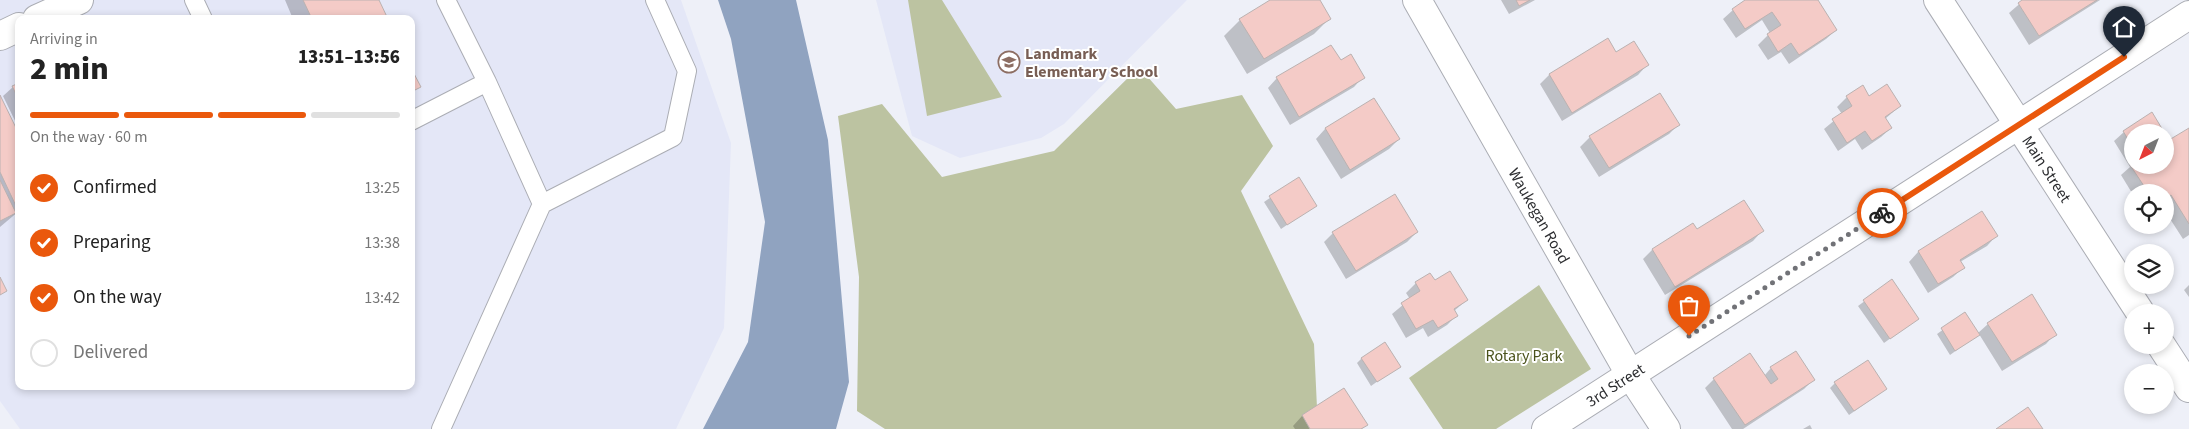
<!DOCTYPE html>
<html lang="en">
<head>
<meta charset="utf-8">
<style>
	:root { --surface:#fff; --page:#f6f6f6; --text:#222; --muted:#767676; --line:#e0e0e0; --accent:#ea580c }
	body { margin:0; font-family:"Source Sans 3",sans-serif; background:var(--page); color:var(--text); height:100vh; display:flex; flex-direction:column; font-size:19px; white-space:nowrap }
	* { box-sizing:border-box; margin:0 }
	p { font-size:16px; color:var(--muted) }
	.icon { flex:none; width:28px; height:28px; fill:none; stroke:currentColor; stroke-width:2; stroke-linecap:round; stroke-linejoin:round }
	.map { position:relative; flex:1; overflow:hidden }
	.drawer { position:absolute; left:15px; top:15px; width:400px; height:375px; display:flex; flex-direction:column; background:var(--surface); border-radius:10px; box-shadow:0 2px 8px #0003 }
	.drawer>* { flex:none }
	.needle { width:32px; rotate:222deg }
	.tools { position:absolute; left:2124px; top:124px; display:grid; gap:10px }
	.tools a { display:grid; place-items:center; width:50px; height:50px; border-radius:50%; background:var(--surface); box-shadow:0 2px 8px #0003; font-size:25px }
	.pin { position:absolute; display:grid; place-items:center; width:42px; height:42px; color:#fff; margin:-51px -21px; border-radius:50% 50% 50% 0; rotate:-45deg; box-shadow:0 0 5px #0007 }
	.pin .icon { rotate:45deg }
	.courier { position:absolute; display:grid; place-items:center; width:50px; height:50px; margin:-25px; border:4px solid #ea580c; border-radius:50%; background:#fff; color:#222; box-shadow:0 1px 6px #0007 }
	.head em { font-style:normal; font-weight:800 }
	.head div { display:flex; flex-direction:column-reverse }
	.head { display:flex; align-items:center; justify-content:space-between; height:85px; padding:0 15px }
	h1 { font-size:32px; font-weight:800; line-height:38px }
	.bar { display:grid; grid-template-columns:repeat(4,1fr); gap:8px 5px; align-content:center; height:60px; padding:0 15px }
	.bar i { height:6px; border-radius:4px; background:var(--line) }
	.bar .on { background:var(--accent) }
	.bar p { grid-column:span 4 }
	ol { padding:0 15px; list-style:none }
	li { display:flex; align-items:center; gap:15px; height:55px }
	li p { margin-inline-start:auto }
	li .icon { padding:5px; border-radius:50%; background:var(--accent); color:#fff; stroke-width:4 }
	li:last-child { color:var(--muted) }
	li i { width:28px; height:28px; border:2px solid var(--line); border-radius:50% }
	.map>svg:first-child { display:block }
</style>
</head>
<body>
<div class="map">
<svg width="2189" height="429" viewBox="0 0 2189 429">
	<rect width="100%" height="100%" fill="#eef0f8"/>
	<!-- built -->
	<path fill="#e4e7f7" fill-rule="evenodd" d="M0 0H681L731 143 724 328 676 429H20L0 401ZM19 19H411V386H19Z
		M876 0H1187L1064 124 1041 138 960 158 912 136Z"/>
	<!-- green -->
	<path fill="#bcc3a1" d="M908 0H942L1002 97 927 116Z
		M1139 67 1176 109 1242 95 1273 146 1241 191 1314 344 1318 429H885L857 411 859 277 838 116 882 104 942 177 1054 151Z
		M1539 285 1591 369 1496 429H1443L1409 378Z"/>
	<!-- water -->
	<path fill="#90a3c0" d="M718 0H796L828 140 849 382 836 429H703L748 342 765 222 731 39Z"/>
	<!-- shadow -->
	<path fill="#0003" d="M285 0H378L387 19H293Z
		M1273 0H1318L1330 18 1314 34 1247 74 1224 36 1240 20Z
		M1501 0H1535L1509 14Z
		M1747 0H1816L1836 30 1826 39 1789 64 1781 52 1768 60 1758 45 1770 33 1762 20 1736 38 1723 19 1733 10Z
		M2024 0H2100L2029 45 2009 13Z
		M1616 54 1647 65 1638 75 1562 121 1540 84 1549 75Z
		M1340 62 1363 77 1354 87 1290 125 1268 88 1277 78Z
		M19 84V129L3 96 13 87Z
		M1862 87 1869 97 1900 106 1885 119 1891 128 1881 137 1862 150 1855 139 1838 151 1824 129 1842 114 1837 107 1847 97Z
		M1659 94 1678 125 1669 134 1599 177 1580 147 1590 137Z
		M0 98 19 137V211L0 227Z
		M1374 99 1399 139 1389 149 1341 179 1316 139 1325 129Z
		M2151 114 2163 132H2132V165H2165V136L2168 142 2189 129V235L2183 239 2165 211V192L2132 193 2121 175 2130 167 2114 141 2124 132Z
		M1298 179 1315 206 1281 229 1264 202Z
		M1982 213 1996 236 1987 246 1960 262 1963 268 1953 277 1928 293 1909 262 1918 252Z
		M1696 230 1762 231 1753 241 1665 295 1643 259 1652 250Z
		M1417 232 1407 242 1346 279 1324 242 1333 233Z
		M1430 274 1435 281 1467 300 1454 311 1457 315 1447 325 1428 337 1423 328 1406 338 1392 314 1410 299 1406 293 1416 283Z
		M1892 281 1917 319 1884 343 1858 306Z
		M2189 285V297L2184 290Z
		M1965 314 1978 333 1988 324 2055 334 2046 344 2002 371 1979 334 1950 355 1937 334Z
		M1361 359 1399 366 1371 386 1357 363Z
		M1771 368 1813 380 1804 389 1743 429H1732L1705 388 1714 379 1764 376Z
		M1835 383 1886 389 1849 415 1830 388Z
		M1344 390 1366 424 1362 429H1295L1293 426 1302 416Z
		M1810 425 1812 429H1803Z"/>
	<!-- building -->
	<path fill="#f4cbc7" stroke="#bbb2b1" d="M303 0H379L388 19H312Z
		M1270 0H1320L1331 19 1264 59 1239 19Z
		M1516 0H1530L1519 6Z
		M1745 0H1818L1837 30 1799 55 1791 43 1778 52 1767 34 1781 25 1772 12 1745 29 1732 9Z
		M2022 0H2097L2039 36 2018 3Z
		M1608 38 1616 52 1634 41 1649 65 1572 113 1549 74Z
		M1331 45 1341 60 1351 54 1365 78 1299 117 1276 77Z
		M411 68 421 87 411 92Z
		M19 83V100L12 86Z
		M1887 84 1901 106 1885 117 1892 128 1872 141 1865 131 1847 143 1832 119 1852 106 1846 96 1863 85 1869 96Z
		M1660 93 1680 125 1609 168 1589 136Z
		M0 95 19 134 17 208 0 172Z
		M1374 98 1400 139 1350 170 1325 128Z
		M2152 112 2164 132H2132V146L2123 131Z
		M2189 128V224L2171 195 2165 199V192H2148L2130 165 2132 163V165H2165V134L2169 140Z
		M1299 177 1317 206 1287 225 1269 196Z
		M0 180 16 213 0 221Z
		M1395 194 1418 232 1356 271 1332 232Z
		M1744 200 1764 231 1675 287 1652 249 1693 223 1697 229Z
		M1982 211 1998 236 1960 260 1965 268 1938 284 1918 251Z
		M1450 271 1468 300 1454 309 1458 316 1438 328 1433 320 1416 329 1401 303 1420 291 1415 282 1430 273 1435 280Z
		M0 277 7 291 0 295Z
		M1892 279 1919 319 1890 339 1863 300Z
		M2032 294 2057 335 2012 362 1987 323Z
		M1965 312 1980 335 1955 351 1941 328Z
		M1385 342 1401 367 1377 382 1361 358Z
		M1796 351 1815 380 1745 425 1713 378 1750 353 1771 384 1778 379 1770 367Z
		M1868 360 1887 389 1854 411 1834 382Z
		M1344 388 1368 425 1361 429H1310L1302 415Z
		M2028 407 2043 429H1996Z"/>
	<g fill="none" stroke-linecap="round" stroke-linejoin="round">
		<!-- lane casing -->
		<g stroke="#abadb4" stroke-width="20">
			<path id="lane" d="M194 0 203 19
				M411 121 487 82
				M542 204 673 137 687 71 655 0
				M441 429 542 204 487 82 446 0"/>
		</g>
		<!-- street casing -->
		<g stroke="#abadb4" stroke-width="30">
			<g id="street">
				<path id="s1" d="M1417 0 1630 374 1666 429"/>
				<path id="s2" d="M1938 0 2140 312"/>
				<path d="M37 19 79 0"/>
				<path d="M0 36 19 27"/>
				<path d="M2161 345 2189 388"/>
				<path id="s3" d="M1546 429 2189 15"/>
			</g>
		</g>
		<!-- lane -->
		<use href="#lane" stroke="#fff" stroke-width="18"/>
		<!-- street -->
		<use href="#street" stroke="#fff" stroke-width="28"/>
	</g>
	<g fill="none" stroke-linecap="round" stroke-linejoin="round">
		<!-- done -->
		<path stroke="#717277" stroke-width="5" stroke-dasharray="0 9" d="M1689 336 1882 213"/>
		<!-- route -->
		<path stroke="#ea580c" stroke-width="6" d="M1882 213 2124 57"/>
	</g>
	<!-- icons -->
	<defs>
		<g id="school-ring" transform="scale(1.125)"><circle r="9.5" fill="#fff" stroke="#8d6e63" stroke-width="1.5"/><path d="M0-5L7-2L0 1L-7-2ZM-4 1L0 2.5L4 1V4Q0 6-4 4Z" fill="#8d6e63"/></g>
	</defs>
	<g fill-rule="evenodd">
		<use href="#school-ring" x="1009" y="62"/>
	</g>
	<g text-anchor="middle" stroke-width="4" stroke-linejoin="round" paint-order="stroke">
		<!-- education labels -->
		<g font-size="16" font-weight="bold" fill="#785e54" stroke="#fff" text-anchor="start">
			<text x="1025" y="59">Landmark<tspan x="1025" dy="18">Elementary School</tspan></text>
		</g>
		<!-- street labels -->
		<g font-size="16" fill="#2d2e31" stroke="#fff">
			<text dy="6" stroke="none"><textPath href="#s2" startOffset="201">Main Street</textPath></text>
			<text dy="6" stroke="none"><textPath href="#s1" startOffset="248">Waukegan Road</textPath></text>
			<text dy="6" stroke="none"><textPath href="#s3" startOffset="82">3rd Street</textPath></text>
		</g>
		<!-- park labels -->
		<g font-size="16" fill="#4a521b" stroke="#fff">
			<text x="1524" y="361">Rotary Park</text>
		</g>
	</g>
</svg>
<div class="tools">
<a><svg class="needle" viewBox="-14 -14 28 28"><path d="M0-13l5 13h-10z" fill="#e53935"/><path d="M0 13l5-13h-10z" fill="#767676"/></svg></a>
<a><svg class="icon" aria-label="locate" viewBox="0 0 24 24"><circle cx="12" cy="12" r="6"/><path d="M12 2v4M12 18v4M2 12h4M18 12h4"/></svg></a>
<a><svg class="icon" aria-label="layers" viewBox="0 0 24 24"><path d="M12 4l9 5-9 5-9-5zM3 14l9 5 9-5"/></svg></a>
<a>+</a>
<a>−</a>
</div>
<div class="pin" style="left:1689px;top:336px;background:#ea580c"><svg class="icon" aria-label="bag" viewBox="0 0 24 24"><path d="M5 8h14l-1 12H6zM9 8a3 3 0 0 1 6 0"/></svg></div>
<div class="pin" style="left:2124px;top:57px;background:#1f2937"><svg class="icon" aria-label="home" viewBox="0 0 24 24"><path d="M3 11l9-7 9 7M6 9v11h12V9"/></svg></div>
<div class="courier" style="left:1882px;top:213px"><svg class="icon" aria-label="bike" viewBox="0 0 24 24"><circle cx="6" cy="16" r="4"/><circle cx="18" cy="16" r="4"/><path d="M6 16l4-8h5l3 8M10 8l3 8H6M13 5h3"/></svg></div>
<section class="drawer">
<div class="head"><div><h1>2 min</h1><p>Arriving in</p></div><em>13:51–13:56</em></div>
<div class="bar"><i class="on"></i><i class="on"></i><i class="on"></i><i></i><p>On the way · 60 m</p></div>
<ol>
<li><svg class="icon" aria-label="check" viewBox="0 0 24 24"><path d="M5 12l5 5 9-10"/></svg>Confirmed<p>13:25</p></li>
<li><svg class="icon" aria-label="check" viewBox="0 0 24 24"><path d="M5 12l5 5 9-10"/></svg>Preparing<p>13:38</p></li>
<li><svg class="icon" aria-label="check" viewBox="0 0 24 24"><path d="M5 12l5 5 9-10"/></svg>On the way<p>13:42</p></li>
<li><i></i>Delivered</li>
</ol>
</section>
</div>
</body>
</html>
